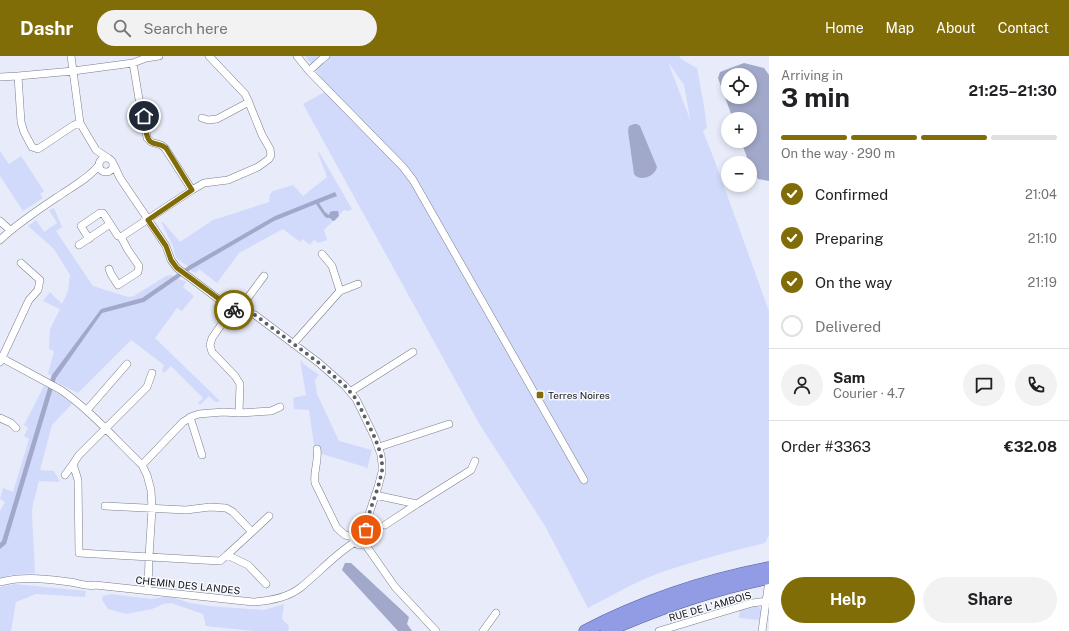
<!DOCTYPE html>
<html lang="en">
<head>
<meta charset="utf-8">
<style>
	:root { --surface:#fff; --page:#f2f2f2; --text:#202124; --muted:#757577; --line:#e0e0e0; --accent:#816d08 }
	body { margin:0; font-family:"Public Sans",sans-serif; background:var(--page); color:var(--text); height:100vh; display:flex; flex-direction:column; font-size:15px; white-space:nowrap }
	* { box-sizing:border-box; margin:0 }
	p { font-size:13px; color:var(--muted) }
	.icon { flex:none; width:22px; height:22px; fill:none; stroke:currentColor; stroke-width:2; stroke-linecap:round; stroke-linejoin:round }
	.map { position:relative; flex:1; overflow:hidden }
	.sheet { display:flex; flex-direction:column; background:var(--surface); width:300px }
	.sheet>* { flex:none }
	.fabs { position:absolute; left:721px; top:12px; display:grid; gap:8px }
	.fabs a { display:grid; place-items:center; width:36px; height:36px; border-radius:50%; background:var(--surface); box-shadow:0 2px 6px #0003; font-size:20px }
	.pin { position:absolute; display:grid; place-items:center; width:34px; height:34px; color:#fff; margin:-17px; border:2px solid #fff; border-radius:50%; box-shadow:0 1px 4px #0007 }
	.courier { position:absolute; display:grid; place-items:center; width:40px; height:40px; margin:-20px; border:3px solid #816d08; border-radius:50%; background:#fff; color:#222; box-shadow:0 1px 5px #0007 }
	.head em { font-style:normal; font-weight:700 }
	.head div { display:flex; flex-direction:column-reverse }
	.head { display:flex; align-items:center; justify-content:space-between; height:68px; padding:0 12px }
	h1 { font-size:26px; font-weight:700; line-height:30px }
	.bar { display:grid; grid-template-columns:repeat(4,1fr); gap:6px 4px; align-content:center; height:48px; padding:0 12px }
	.bar i { height:5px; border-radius:3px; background:var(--line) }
	.bar .on { background:var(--accent) }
	.bar p { grid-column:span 4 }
	.line { display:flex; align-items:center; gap:10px; padding:0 12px; border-top:1px solid var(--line) }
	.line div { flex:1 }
	.round { display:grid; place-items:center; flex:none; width:42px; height:42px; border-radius:21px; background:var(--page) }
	ol { padding:0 12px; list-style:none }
	li { display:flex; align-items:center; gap:12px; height:44px }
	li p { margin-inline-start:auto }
	li .icon { padding:4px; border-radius:50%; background:var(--accent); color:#fff; stroke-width:4 }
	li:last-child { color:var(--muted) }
	li i { width:22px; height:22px; border:2px solid var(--line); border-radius:50% }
	.button { display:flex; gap:8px; margin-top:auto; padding:8px 12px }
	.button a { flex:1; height:46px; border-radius:24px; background:var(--accent); color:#fff; font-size:16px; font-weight:700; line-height:46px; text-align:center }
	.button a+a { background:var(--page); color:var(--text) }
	header { display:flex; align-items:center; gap:24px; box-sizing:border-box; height:56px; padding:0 20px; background:var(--accent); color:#fff }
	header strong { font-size:19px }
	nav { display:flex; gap:22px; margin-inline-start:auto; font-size:14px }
	.search { width:280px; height:36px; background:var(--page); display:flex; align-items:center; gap:10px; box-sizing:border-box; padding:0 14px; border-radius:22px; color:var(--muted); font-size:15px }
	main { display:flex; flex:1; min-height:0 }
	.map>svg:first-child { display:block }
</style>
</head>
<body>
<header>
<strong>Dashr</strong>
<div class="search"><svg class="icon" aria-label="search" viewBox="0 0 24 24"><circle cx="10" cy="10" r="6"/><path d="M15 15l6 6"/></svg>Search here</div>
<nav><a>Home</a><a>Map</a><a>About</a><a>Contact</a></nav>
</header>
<main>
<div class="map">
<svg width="769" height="575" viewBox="0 0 769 575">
	<rect width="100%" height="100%" fill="#e8ebf9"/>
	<!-- green -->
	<path fill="#d2dafb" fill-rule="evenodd" d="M305 0H679L681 3 697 12 704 50 707 72 703 75 714 103 769 255V479L765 487C731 495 698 504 665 515 638 524 613 539 588 552L545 470 480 369 303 48 330 33ZM668 6 684 29 691 67V66Z
		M0 95 9 108 21 100 44 135 40 138 43 142 23 155 0 120Z
		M319 96 352 153 348 155 344 154 324 174 327 184 319 187 314 184 310 189 302 183 300 186 283 173 239 197 217 227 199 213 196 217 191 215 186 209 176 202 173 191V190L161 166H163L180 186 213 164 269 146 270 138 273 135 293 129 303 140 327 121 318 97Z
		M54 152 62 171 56 175 93 230 128 241 134 240 166 220 171 219 186 226 183 231 194 240 182 255 177 252 155 282 220 345 217 346 214 345 209 340 200 349 198 347 203 342 171 310 164 317 162 314 164 309 131 284 78 337 50 323 51 319 48 318 54 295 49 293 50 273 60 253 43 245 50 236 62 248 68 235 70 219 54 193 28 170 36 164 44 176 57 167 49 154Z
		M300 304 305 309 319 319 315 324 317 338 339 385 372 394 367 413 365 411 322 398 314 389 309 354 294 353 293 342 306 339Z
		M44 330 61 339 72 348 52 369 40 414 54 415 60 426 39 425 33 448 32 457 35 517 10 519 0 523V455L5 446 0 443 3 432 13 436 29 383 24 380 28 372 24 369Z
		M15 528 86 535 85 541 36 538 16 546 11 575H0V531Z
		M110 538 152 543 169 540 190 547 209 550 264 554 284 548 282 563 289 570 288 575H253L206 570 203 558 171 547 163 548 152 553 126 558 108 553 102 544 103 540Z
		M754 549 758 550 761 553 762 558 759 564 739 562 740 552Z"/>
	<!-- water -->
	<path fill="#a2a8c9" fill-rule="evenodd" d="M744 7 764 12 769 19V125L758 123 750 111V107H749L741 85H750V63H733L718 22 720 16ZM728 19H750V41H728Z
		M634 68H637L640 70 657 111C655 121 639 126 634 118L628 75 629 70Z
		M335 136 337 140 319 147 325 156 329 159 330 156 333 155H338L339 160 334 165H333L330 162H327L325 161 316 148 274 165 190 214 144 246 102 257 56 322 6 488 0 493V487L2 485 52 319 101 253 142 242 190 209 275 160Z
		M345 507H351L409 561 407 568 412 575H398L342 514Z"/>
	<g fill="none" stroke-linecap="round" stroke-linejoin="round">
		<!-- minor casing -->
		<g stroke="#7b7e8a" stroke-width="8">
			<path id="minor" d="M71 0 80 67 96 94 108 102
				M297 0 309 15 403 111 413 124 584 424
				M133 7 139 43 144 60 147 82 151 86 161 89 165 92 192 134
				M309 15 321 4 326 0
				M0 21 18 20
				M202 62 208 64 217 63 249 46
				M80 67 74 69 38 93 32 91 24 76 21 66 18 20 73 15 133 7 146 2 159 0
				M99 109a7 7 0 1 1 14 0a7 7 0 1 1-14 0Z
				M114 109 120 122 166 190 171 204 177 212 233 254 249 257 255 259 319 307 345 330 356 343 361 353 375 382 381 399 382 408V416L378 431 364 473
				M0 165 10 174
				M89 183 81 170 100 157H103L118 180 121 181 192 134 204 127 228 124 258 111 269 103 271 99 270 93 262 79 247 42 245 38 209 0
				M0 184C19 166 41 152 62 138 75 129 89 122 99 109
				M79 189 110 168
				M322 198 332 210 340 235
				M109 213 111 218 118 229 138 216 139 210 128 194 121 181
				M293 288 340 235 358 228
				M0 301 61 334C91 355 115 383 142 409L147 419 151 434 152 453 149 501 148 535
				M0 306 29 244 38 234 40 224 21 207
				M350 336 413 296
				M87 354 127 308
				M239 357 271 355 280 351
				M190 361 202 399
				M0 362 11 367 16 372
				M379 391 449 368
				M317 393C319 405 313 416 315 427L337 472 345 479 353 481
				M142 409 183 366 193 360 199 358 223 356 239 357 240 328 235 320 212 296 210 289 212 282 226 262 233 254 244 247 264 220
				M65 419 73 408
				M375 439 417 448 471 414 475 405
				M105 450 186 454 210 451 226 452 233 456 252 476 227 499 220 505 79 497 78 424 73 408 79 399 147 331 152 317
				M385 469 417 448
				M353 481a8 8 0 1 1 16 0a8 8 0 1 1-16 0Z
				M252 476 269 460
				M365 488 395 531 436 575
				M227 499 248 509 266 528
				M0 526C25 520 44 523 70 526 78 527 87 531 95 529L253 546C269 545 287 542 300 532 319 517 334 499 355 486
				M483 575 496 557
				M659 575 752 547 769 545
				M762 575 769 524"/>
		</g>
		<!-- trunk casing -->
		<g stroke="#545c98" stroke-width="13">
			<path id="trunk" d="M585 575C643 545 706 524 769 512
				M607 575C659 552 713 533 769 522"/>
		</g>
		<!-- minor -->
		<use href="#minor" stroke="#fff" stroke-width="7"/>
		<!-- trunk -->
		<use href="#trunk" stroke="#929ce4" stroke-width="12"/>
	</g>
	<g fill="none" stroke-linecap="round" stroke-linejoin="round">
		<!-- done -->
		<path stroke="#5d5f66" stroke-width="4" stroke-dasharray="0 7.2" d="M234 254 249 257 255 259 319 307 345 330 356 343 361 353 375 382 381 399 382 408V416L378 431 364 473 366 474"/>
		<!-- route -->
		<path stroke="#816d08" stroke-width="5" d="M144 60C145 66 145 82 151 86 155 89 160 87 166 92L192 134 148 164 166 190 171 204 177 212 234 254"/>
	</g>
	<!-- markers -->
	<rect fill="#816d08" stroke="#f7f9fe" stroke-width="1.5" x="536" y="335" width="8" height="8" rx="2"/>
	<g text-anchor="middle" stroke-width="3" stroke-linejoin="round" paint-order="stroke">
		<!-- poi labels -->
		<g font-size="10" fill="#121317" stroke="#f7f9fe" text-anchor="start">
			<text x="548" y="343">Terres Noires</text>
		</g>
		<!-- street labels -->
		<g font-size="10" fill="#121317" stroke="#f7f9fe">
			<text transform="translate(188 529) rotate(6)" y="4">CHEMIN DES LANDES</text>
			<text transform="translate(710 550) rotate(-16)" y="4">RUE DE L'AMBOIS</text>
		</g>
	</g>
</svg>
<div class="fabs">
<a><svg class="icon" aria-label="locate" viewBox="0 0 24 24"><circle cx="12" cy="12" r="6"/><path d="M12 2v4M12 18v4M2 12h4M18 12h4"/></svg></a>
<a>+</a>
<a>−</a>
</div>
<div class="pin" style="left:366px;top:474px;background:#ea580c"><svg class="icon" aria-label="bag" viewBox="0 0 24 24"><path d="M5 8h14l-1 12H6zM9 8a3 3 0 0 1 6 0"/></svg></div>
<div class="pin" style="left:144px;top:60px;background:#1f2937"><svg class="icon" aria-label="home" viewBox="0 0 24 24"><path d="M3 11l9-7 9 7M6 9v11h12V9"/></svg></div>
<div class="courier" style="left:234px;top:254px"><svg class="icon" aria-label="bike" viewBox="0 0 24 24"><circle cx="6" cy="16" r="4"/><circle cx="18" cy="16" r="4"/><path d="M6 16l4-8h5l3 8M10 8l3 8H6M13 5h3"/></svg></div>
</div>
<section class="sheet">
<div class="head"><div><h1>3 min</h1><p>Arriving in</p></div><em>21:25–21:30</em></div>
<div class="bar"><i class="on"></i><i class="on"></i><i class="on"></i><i></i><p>On the way · 290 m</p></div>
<ol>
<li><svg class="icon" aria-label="check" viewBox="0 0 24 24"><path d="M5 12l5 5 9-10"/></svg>Confirmed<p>21:04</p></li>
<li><svg class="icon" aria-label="check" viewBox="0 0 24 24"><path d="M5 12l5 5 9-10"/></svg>Preparing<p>21:10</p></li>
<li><svg class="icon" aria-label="check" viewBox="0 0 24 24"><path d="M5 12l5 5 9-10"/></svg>On the way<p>21:19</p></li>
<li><i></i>Delivered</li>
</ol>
<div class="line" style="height:72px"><a class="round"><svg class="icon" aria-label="person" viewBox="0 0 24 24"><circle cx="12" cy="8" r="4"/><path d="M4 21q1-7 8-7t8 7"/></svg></a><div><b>Sam</b><p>Courier · 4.7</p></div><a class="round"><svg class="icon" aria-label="chat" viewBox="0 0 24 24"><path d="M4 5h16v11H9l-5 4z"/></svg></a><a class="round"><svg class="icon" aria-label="phone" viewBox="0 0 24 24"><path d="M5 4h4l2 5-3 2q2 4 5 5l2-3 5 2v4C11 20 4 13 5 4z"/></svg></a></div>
<div class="line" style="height:52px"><div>Order #3363</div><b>€32.08</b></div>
<div class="button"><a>Help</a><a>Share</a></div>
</section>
</main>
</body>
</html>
